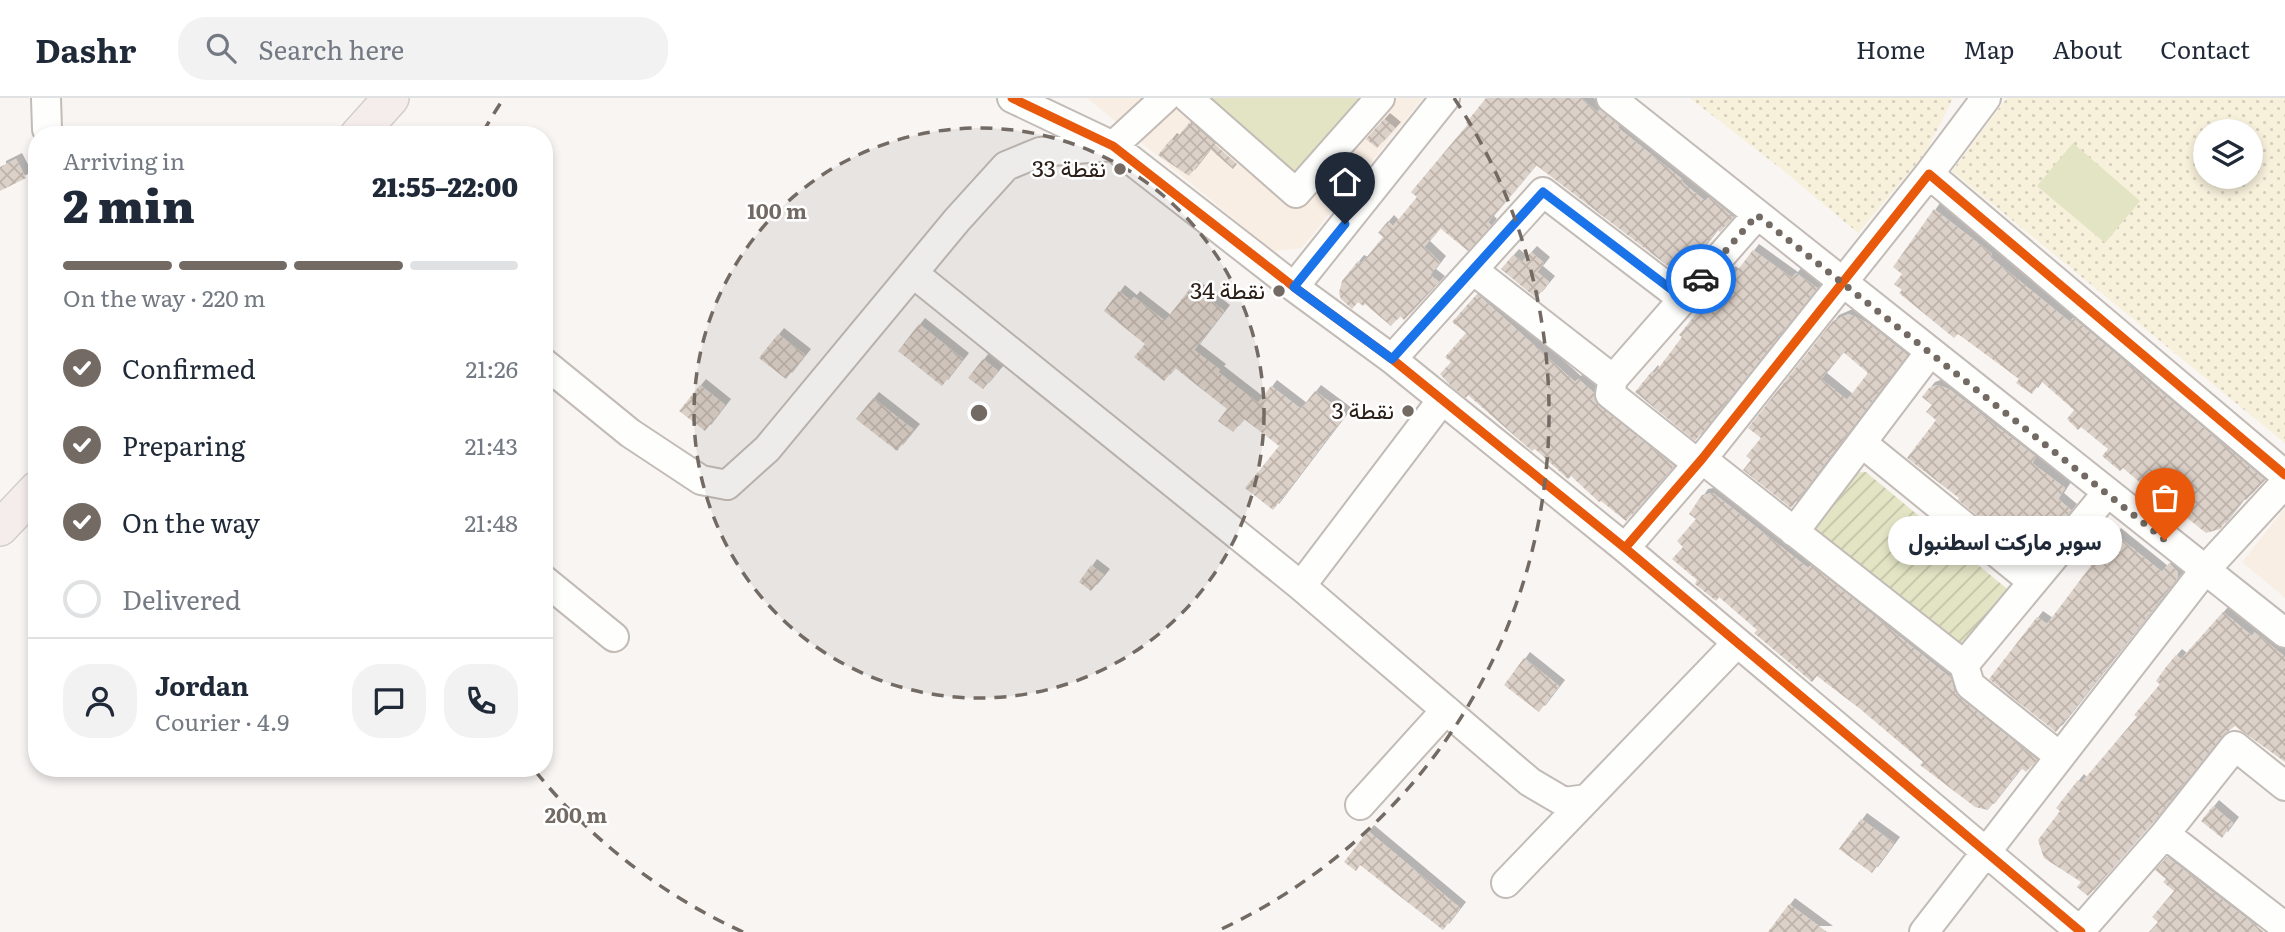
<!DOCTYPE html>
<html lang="en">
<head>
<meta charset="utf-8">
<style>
	:root { --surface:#fff; --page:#f2f2f3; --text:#1f2937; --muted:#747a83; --line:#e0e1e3; --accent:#736a64 }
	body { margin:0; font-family:Literata,Vazirmatn,serif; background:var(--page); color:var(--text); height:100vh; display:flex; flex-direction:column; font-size:26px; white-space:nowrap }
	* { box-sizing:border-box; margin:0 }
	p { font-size:23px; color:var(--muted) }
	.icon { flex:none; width:38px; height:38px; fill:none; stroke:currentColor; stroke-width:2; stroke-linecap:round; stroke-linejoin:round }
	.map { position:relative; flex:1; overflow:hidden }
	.panel { position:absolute; left:28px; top:28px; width:525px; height:651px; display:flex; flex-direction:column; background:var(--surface); border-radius:28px; box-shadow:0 4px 10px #0003 }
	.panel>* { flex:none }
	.buttons { position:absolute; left:2193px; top:21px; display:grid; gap:14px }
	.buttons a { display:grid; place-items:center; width:70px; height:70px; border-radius:50%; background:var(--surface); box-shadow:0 4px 10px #0003; font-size:35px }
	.pin { position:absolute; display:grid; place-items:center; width:60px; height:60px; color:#fff; margin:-72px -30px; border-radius:50% 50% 50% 0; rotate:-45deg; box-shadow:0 0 7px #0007 }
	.pin .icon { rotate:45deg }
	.courier { position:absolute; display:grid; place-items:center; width:70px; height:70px; margin:-35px; border:5px solid #1a73e8; border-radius:50%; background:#fff; color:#222; box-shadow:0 2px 9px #0007 }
	.bubble { position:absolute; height:49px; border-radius:24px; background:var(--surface); box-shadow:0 4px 10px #0003; font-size:23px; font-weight:800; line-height:49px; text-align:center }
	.overview em { font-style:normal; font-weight:800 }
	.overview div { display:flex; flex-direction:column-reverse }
	.overview { display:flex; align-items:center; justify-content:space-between; height:119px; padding:0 35px }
	h1 { font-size:46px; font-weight:800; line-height:52px }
	.bar { display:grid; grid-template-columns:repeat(4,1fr); gap:10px 7px; align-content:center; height:84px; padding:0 35px }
	.bar i { height:9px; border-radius:5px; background:var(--line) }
	.bar .active { background:var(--accent) }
	.bar p { grid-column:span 4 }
	.line { display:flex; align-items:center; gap:18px; padding:0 35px; border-top:2px solid var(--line) }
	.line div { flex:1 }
	.round { display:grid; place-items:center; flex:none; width:74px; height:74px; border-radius:28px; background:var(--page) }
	ol { padding:0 35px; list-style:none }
	li { display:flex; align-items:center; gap:21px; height:77px }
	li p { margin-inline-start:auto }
	li .icon { padding:7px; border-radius:50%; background:var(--accent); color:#fff; stroke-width:4 }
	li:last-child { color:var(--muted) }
	li i { width:38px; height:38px; border:4px solid var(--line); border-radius:50% }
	header { display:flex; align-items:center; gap:42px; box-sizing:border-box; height:98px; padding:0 35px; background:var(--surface); border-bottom:2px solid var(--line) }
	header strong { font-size:33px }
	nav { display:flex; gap:38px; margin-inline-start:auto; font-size:24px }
	.search { width:490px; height:63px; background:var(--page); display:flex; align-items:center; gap:18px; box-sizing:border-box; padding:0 24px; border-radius:28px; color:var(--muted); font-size:26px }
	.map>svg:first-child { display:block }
</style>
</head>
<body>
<header>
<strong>Dashr</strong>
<div class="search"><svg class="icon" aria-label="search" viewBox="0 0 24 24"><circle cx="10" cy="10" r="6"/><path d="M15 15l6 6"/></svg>Search here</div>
<nav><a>Home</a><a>Map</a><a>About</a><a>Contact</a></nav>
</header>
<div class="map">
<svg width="2285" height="834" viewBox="0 0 2285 834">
	<defs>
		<pattern id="sand-dots" width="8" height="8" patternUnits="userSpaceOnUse" patternTransform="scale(1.75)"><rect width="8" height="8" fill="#f7f0db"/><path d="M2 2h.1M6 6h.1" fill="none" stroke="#d4cdbb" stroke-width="1.8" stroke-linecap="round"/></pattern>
		<pattern id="garden-furrows" width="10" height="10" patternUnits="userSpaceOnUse" patternTransform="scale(1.75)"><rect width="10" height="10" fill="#e2e4c4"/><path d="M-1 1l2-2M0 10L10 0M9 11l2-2" fill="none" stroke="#c2c3a8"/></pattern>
		<pattern id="building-cross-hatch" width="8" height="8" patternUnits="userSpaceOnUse" patternTransform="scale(1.75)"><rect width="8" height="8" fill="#dcd1c8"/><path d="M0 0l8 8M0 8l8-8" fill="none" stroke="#bdb3ab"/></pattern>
		<filter id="shadow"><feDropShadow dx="6" dy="-6" stdDeviation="0" flood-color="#0004"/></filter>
	</defs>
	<rect width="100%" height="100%" fill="#f8f5f3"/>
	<!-- education -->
	<path fill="#f9eee4" d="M1087 0H1423L1302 150 1273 153Z
		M2285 410V500L2242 464Z"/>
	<!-- sand -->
	<path fill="url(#sand-dots)" fill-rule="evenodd" d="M1690 0H1953L1926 54 1858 135 1784 73Z
		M2007 0H2285V345L1952 73ZM2205 33H2250V79H2205Z"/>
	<!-- park -->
	<path fill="#e2e4c4" d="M1206 0H1367L1298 80Z
		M2073 45 2140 103 2105 145 2037 88Z"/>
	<!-- garden -->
	<path fill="url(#garden-furrows)" d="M1866 374 2012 495 1967 557 1808 432 1849 375Z"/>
	<!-- building -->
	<path fill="url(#building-cross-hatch)" fill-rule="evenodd" filter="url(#shadow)" d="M1486 0H1581L1597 14 1599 11 1619 28 1618 30 1683 82 1682 84 1705 103 1709 99 1733 119 1720 134 1717 132 1681 178 1536 67 1488 124 1491 127 1468 153 1440 130 1424 149 1440 164 1430 177 1439 184 1404 222 1400 218 1391 228 1365 206 1363 208 1358 204 1352 211 1341 201 1339 195 1342 183 1358 163 1362 165 1383 139 1378 135 1388 123 1393 128 1417 99 1411 94 1468 26 1466 25Z
		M1384 21 1395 30 1377 50 1366 41Z
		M1190 24 1237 66 1233 71 1210 51 1189 78 1158 57 1171 41 1174 43Z
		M16 61 26 80 0 93V69Z
		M1934 111 1992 156 1990 159 2070 224 2073 220 2265 382 2246 402 2244 401 2220 431 2206 435 2186 419 2189 416 2160 393 2156 398 2123 370 2120 373 2102 358 2108 351 2081 329 2078 332 2067 321 2074 312 2041 283 2032 296 2016 285 2019 281 2007 272 1958 236 1954 240 1899 195 1902 192 1894 186 1902 176 1893 169Z
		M1753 152 1792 180 1796 175 1817 190 1695 343 1635 294 1652 273 1654 276 1682 239 1679 237 1728 176 1729 174 1734 177Z
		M1531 154 1544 165 1537 174 1549 184 1536 200 1501 171 1513 157 1522 164Z
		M1192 188 1224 213 1194 252 1220 272 1218 274 1258 305 1271 288 1301 311 1315 293 1346 316 1273 412 1245 390 1279 348 1244 321 1233 334 1218 323 1227 311 1175 270 1164 283 1134 259 1145 246 1104 213 1119 193 1131 203 1134 199 1165 223Z
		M1477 196 1575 284 1578 281 1594 295 1595 302 1600 309 1674 368 1626 423 1601 403 1599 404 1571 378 1568 381 1535 351 1532 353 1468 297 1466 300 1452 289 1440 276 1451 264 1445 259 1466 235 1452 224Z
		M1849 216 1866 224 1907 257 1791 410 1743 372 1751 362 1746 358 1761 340 1748 330 1833 223ZM1843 254 1868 275 1847 302 1821 281Z
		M919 226 963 261 942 288 898 253Z
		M778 236 805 257 786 281 759 260Z
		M983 261 998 273 983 291 968 280Z
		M700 287 725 307 705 333 679 313Z
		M1937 287 1949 291 2036 359 2032 365 2065 390 2058 401 2071 412 2039 451 2036 449 2029 459 1958 402 1959 400 1907 360 1936 322 1926 314 1932 307 1922 299 1929 290Z
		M873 300 914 332 897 353 856 321Z
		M1713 395 1808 470 1811 467 1947 577H1950L1954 592 1960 600 2037 662 2026 674 2021 670 1988 712 1975 709 1920 667 1923 664 1859 610 1817 578 1812 584 1754 535 1757 532 1719 499 1716 503 1695 486 1697 482 1672 461 1683 449 1677 443 1696 421 1689 416 1702 397Z
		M2115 436 2162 474 2169 465 2177 473 2178 479 2056 634 1989 581 2037 519 2047 526Z
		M1091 467 1104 477 1091 493 1079 484Z
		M2223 514 2252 538 2255 534 2285 559V664L2235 628 2222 638 2152 725 2088 798 2077 789 2081 784 2044 760 2038 742 2060 713 2056 710 2078 682 2081 685 2137 619 2134 617 2160 586 2156 583 2166 569 2176 557 2181 561Z
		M1524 560 1559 588 1539 614 1504 587Z
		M2213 708 2233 725 2222 740 2201 723Z
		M1861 721 1894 745 1872 775 1839 751Z
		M1368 733 1460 810 1443 832 1360 767 1356 773 1344 764Z
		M2167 759 2264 834H2149L2158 824 2152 819 2174 793 2163 784 2166 781 2155 772Z
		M1789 806 1827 834H1768Z"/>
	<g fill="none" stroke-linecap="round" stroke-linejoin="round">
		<!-- minor casing -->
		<g stroke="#c2bbb6" stroke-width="32">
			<path id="minor" d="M46 0 47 31
				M1012 0 1113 48 1294 189 1392 261 1625 450 2081 834
				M1188 0 1296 95 1380 0
				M1611 0 2285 535
				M1929 76 1986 0
				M1473 172 1613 281 1757 117
				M913 175 1301 488
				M1294 189 1445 0
				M1392 261 1543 94 1683 201
				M544 265 630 335 701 382 727 387 767 351 957 122 1006 68 1040 54 1113 48 1165 0
				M1613 281 1610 296 1698 366
				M1442 302 1301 488 1530 684 1564 704 1587 701
				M1862 345 2033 484
				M1702 361 1964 567 2107 395
				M1794 434 1930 254
				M1625 450 1702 361 1929 76 2285 377
				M544 482 614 539
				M1964 567 1970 587 2059 658
				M1360 707 1446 612
				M2165 736 2285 829
				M1506 785 1737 545
				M2080 833 2165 736 2235 648 2285 688
				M1924 834 2204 473 2285 385"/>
		</g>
		<!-- major casing -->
		<g stroke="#d2cecd" stroke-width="38">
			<path id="major" d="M358 37 391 0
				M0 430 37 391"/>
		</g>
		<!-- minor -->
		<use href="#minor" stroke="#fefefd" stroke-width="28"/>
		<!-- major -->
		<use href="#major" stroke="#f4edeb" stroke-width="35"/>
		<!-- cycleway casing -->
		<g stroke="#fff" stroke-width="13">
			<path id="cycleway" d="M1012 0 1113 48 1294 189 1392 261 1625 450 2081 834
				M1625 450 1702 361 1929 76 2285 377"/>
		</g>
		<!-- cycleway -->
		<use href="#cycleway" stroke="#e8590c" stroke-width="9"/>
	</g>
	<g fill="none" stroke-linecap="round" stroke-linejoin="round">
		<!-- done -->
		<path stroke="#736a64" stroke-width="7" stroke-dasharray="0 12.6" d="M1701 181 1757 117 2165 442"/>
		<!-- route -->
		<path stroke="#1a73e8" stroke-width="9" d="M1345 126 1294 189 1392 261 1543 94 1684 201 1701 181"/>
	</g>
	<!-- distance rings -->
	<circle cx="979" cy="315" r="285" fill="#736a64" fill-opacity=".12"/>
	<g fill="none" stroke="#736a64" stroke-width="3.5" stroke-dasharray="12 9">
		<circle cx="979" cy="315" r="285"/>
		<path d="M743 834A570 570 0 0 1 536 674M483 34A570 570 0 0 1 504 0M1454 0A570 570 0 0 1 1215 834"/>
	</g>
	<!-- markers -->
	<g fill="#736a64" stroke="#fff" stroke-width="2.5">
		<circle cx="1120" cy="71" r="7"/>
		<circle cx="1279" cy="193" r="7"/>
		<circle cx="1408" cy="313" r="7"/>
	</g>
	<g text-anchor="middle" stroke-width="5" stroke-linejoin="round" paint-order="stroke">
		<!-- poi labels -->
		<g font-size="23" fill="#2b1f17" stroke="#fff" text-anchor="end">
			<text x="1106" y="79">نقطة 33</text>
			<text x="1265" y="201">نقطة 34</text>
			<text x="1394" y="321">نقطة 3</text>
		</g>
	</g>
	<circle cx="979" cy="315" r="10" fill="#736a64" stroke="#fff" stroke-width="3.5"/>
	<g font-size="21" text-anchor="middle" font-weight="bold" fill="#736a64" stroke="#fff" stroke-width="5" stroke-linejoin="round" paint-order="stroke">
		<text x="777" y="121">100 m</text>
		<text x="576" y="725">200 m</text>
	</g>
</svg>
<div class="buttons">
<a><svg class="icon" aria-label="layers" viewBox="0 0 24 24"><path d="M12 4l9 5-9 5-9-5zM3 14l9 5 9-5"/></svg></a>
</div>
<div class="pin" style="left:2165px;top:442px;background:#ea580c"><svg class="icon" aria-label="bag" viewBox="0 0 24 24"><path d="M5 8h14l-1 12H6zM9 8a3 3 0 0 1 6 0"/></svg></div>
<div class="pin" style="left:1345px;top:126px;background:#1f2937"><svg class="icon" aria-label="home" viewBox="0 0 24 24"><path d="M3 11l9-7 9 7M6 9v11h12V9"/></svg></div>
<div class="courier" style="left:1701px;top:181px"><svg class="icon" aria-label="car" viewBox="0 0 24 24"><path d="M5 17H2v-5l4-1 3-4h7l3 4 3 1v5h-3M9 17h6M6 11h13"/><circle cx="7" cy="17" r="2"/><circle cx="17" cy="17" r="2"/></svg></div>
<div class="bubble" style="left:1888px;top:418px;width:234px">سوبر ماركت اسطنبول</div>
<section class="panel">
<div class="overview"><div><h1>2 min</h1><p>Arriving in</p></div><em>21:55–22:00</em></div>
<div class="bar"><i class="active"></i><i class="active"></i><i class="active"></i><i></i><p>On the way · 220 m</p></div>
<ol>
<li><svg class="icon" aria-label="check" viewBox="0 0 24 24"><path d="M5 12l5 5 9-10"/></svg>Confirmed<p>21:26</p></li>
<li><svg class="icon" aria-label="check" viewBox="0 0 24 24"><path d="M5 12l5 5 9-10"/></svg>Preparing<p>21:43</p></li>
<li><svg class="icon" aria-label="check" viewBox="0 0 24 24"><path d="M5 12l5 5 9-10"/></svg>On the way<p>21:48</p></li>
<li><i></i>Delivered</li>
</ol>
<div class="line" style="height:126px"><a class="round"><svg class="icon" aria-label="person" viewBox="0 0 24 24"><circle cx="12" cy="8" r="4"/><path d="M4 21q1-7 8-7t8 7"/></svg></a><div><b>Jordan</b><p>Courier · 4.9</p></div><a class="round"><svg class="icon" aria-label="chat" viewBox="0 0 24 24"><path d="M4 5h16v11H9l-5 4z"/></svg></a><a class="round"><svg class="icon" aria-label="phone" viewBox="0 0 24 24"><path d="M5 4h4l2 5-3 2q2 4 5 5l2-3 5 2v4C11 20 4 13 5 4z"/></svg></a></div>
</section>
</div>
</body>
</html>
